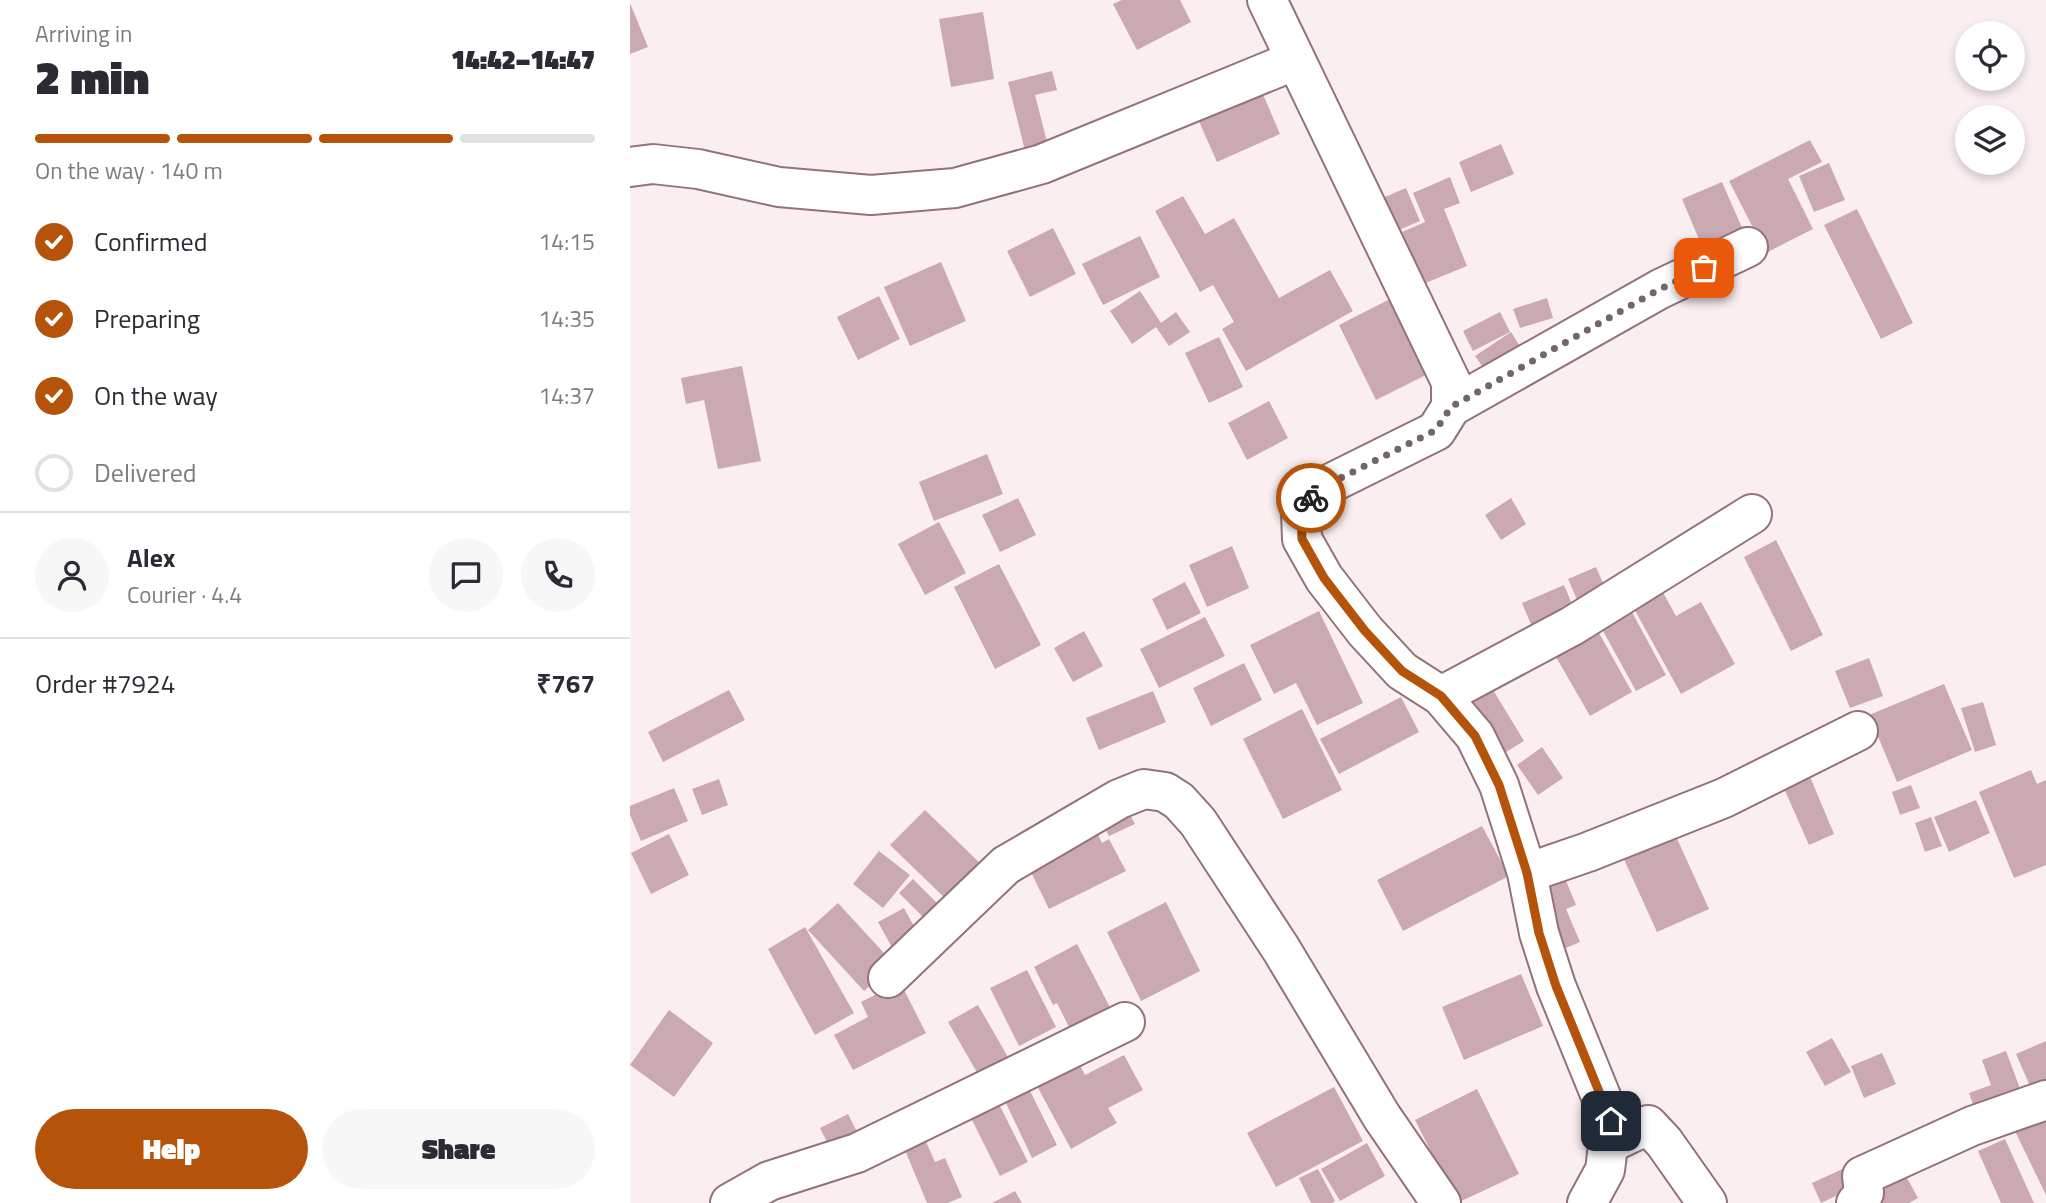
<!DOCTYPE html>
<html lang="en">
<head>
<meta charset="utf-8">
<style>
	:root { --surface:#fff; --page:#f7f7f7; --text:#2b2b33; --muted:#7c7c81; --line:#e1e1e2; --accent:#b45309 }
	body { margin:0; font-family:"Titillium Web",sans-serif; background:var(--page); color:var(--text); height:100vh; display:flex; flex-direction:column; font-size:26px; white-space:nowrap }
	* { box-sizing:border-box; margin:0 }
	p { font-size:23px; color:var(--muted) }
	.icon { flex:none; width:38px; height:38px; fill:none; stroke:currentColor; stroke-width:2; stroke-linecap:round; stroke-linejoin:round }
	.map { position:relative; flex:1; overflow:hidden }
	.sheet { display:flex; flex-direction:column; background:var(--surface); width:630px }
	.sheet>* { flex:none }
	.tools { position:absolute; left:1325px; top:21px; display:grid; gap:14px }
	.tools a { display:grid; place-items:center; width:70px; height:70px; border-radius:50%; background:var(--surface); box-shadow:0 4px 10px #0003; font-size:35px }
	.pin { position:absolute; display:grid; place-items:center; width:60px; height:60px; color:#fff; margin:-30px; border-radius:14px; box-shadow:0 4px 10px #0006 }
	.courier { position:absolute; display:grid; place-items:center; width:70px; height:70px; margin:-35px; border:5px solid #b45309; border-radius:50%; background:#fff; color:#222; box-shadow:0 2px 9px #0007 }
	.overview em { font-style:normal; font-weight:800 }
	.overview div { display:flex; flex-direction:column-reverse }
	.overview { display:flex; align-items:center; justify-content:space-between; height:119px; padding:0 35px }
	h1 { font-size:46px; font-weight:800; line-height:52px }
	.bar { display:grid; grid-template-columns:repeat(4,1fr); gap:10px 7px; align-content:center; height:84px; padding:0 35px }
	.bar i { height:9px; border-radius:5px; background:var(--line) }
	.bar .current { background:var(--accent) }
	.bar p { grid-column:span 4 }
	.line { display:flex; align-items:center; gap:18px; padding:0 35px; border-top:2px solid var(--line) }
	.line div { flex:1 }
	.round { display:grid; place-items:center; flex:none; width:74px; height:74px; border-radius:37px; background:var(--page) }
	ol { padding:0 35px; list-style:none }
	li { display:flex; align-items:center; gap:21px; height:77px }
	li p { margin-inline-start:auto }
	li .icon { padding:7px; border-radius:50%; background:var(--accent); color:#fff; stroke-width:4 }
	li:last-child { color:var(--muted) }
	li i { width:38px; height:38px; border:4px solid var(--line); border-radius:50% }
	.button { display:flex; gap:14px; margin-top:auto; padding:14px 35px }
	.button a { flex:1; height:80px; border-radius:42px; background:var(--accent); color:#fff; font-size:28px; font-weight:800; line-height:80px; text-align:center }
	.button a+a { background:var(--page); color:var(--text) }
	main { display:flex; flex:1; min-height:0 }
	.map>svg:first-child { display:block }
</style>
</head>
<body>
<main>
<section class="sheet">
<div class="overview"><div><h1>2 min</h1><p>Arriving in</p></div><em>14:42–14:47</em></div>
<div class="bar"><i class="current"></i><i class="current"></i><i class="current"></i><i></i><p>On the way · 140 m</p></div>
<ol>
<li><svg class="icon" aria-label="check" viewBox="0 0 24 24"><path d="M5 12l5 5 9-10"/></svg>Confirmed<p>14:15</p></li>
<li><svg class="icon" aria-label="check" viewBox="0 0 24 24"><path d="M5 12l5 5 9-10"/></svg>Preparing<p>14:35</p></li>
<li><svg class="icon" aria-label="check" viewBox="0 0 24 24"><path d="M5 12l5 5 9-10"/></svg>On the way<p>14:37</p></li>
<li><i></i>Delivered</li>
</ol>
<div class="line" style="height:126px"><a class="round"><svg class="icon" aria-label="person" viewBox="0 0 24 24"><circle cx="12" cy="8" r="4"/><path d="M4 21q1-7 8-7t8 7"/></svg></a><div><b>Alex</b><p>Courier · 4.4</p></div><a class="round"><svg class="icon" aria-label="chat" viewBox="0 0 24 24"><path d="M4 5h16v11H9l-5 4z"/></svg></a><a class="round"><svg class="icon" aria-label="phone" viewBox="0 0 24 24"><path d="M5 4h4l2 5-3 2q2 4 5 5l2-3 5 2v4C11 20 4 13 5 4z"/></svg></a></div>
<div class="line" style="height:91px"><div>Order #7924</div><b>₹767</b></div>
<div class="button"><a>Help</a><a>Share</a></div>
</section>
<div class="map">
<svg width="1416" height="1203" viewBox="0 0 1416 1203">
	<rect width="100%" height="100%" fill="#fbeef0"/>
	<!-- building -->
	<path fill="#caaab0" d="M492 0H550L561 22 507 50 483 4Z
		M0 3 18 47 0 54Z
		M353 12 364 79 321 87 309 19Z
		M422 71 427 90 405 95 422 161 399 167 378 82Z
		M632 92 650 134 587 162 568 119Z
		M1180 140 1192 162 1158 179 1183 229 1136 253 1099 181Z
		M871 144 884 174 841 192 829 162Z
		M1199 163 1215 200 1184 212 1169 176Z
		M820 177 830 203 814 209 837 266 793 284 772 232 795 222 783 193Z
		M1092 182 1120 246 1079 263 1052 199Z
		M776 188 790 221 764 232 750 199Z
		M553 196 575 234 604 218 649 298 700 270 723 311 616 371 592 329 604 322 583 285 570 292 525 211Z
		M1227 209 1283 323 1251 339 1194 225Z
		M423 228 446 274 400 297 377 251Z
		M510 236 530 277 473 305 452 264Z
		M311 262 336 321 280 346 254 287Z
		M510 291 531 323 546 312 560 332 539 346 526 327 502 344 480 311Z
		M249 296 270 339 228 360 207 317Z
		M762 298 800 373 746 400 709 325Z
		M917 298 923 318 890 328 883 309Z
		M870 312 880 332 843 351 833 331Z
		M881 332 895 354 860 377 845 356Z
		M589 337 613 387 579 403 555 353Z
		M112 366 131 461 88 469 74 400 56 404 51 378Z
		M639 401 658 438 617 460 598 423Z
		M357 454 373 494 304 521 289 482Z
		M388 498 406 535 370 552 352 515Z
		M881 498 896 524 871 540 855 515Z
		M309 522 336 573 295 595 268 544Z
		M1146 540 1193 635 1161 651 1114 557Z
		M602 546 619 588 577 607 559 565Z
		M369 564 411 645 365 669 324 587Z
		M966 567 976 590 948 602 938 579Z
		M1025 578 1046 616 1071 602 1105 664 1051 694 996 594Z
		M555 582 571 613 537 630 522 599Z
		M934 585 945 611 903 629 892 603Z
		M996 601 1036 675 1006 691 966 618Z
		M689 611 733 703 687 725 666 683 644 694 620 645Z
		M575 617 595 656 529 688 510 649Z
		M454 631 473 666 443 682 424 648Z
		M969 633 1002 692 960 716 926 657Z
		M1239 658 1253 696 1220 708 1205 671Z
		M614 663 632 700 581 726 563 688Z
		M857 680 894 741 863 760 827 699Z
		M1314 684 1342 750 1267 782 1239 715Z
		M99 690 115 720 33 762 18 732Z
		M523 691 536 722 469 750 456 718Z
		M771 697 789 732 709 774 690 739Z
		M1353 702 1366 745 1345 752 1331 708Z
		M672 709 712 790 653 819 613 739Z
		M912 747 933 778 908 795 887 765Z
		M1401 770 1407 784 1416 780V865L1384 878 1349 792Z
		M1178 772 1204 834 1179 845 1152 784Z
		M89 779 98 805 72 815 62 789Z
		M1281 785 1290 808 1270 815 1262 792Z
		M44 788 58 821 11 841 0 815V806Z
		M1346 800 1360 833 1319 852 1304 817Z
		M495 805 505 824 479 836 469 817Z
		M295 810 354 867 320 903 260 845Z
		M1301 817 1312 846 1295 852 1285 823Z
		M852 826 879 876 773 931 747 880Z
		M465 828 472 843 479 839 496 871 419 909 396 862Z
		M1044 832 1079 909 1027 932 992 855Z
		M39 834 59 875 21 894 1 853Z
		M249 851 280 875 253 908 223 884Z
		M934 876 946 905 936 909 950 942 936 948 924 923 902 889Z
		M283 879 310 906 296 920 269 893Z
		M536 902 570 971 511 1001 477 932Z
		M208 903 264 964 234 991 178 930Z
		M274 908 291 939 265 953 248 922Z
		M175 927 224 1013 185 1035 138 949Z
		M447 944 484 1015 444 1037 427 1003 423 1005 404 967Z
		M397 970 426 1027 389 1046 360 988Z
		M891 974 913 1026 834 1060 812 1007Z
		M270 982 296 1033 223 1070 204 1035 238 1017 231 1002Z
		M348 1005 386 1071 356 1088 318 1022Z
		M39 1010 83 1043 44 1097 0 1065Z
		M1202 1038 1221 1072 1195 1086 1176 1052Z
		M1416 1041V1090L1404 1095 1386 1054Z
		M1376 1051 1394 1099 1347 1116 1339 1093 1361 1085 1352 1060Z
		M444 1053 455 1075 494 1055 513 1090 478 1108 487 1123 441 1149 401 1075Z
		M1252 1053 1266 1084 1234 1098 1221 1066Z
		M704 1087 733 1141 646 1187 617 1133Z
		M399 1089 427 1145 402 1158 375 1101Z
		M847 1089 889 1174 827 1203 785 1120Z
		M363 1092 398 1162 370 1176 335 1106Z
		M1416 1105V1195L1379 1119Z
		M218 1114 230 1138 202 1152 190 1128Z
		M293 1135 305 1162 315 1158 332 1197 318 1203H297L272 1143Z
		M1375 1139 1404 1203H1371L1348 1151Z
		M737 1143 755 1176 710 1201 691 1169Z
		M1219 1166 1229 1185 1191 1203 1182 1183Z
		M1271 1167 1288 1198 1279 1203H1249L1239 1184Z
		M688 1169 705 1201 702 1203H681L669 1178Z
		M385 1191 392 1203H362Z"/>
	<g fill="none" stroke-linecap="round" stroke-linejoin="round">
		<!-- minor casing -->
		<g stroke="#917378" stroke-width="42">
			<path id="minor" d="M637 0 821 382V407L806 431 685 491 671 512 672 539 694 578 735 631 772 671 811 696 845 736 869 785 897 873 909 933 926 986 981 1121 975 1170 957 1203
				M0 167 23 164 68 169 149 187 241 195 325 188 412 164 666 60
				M821 407 1030 289 1118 247
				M811 696 942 626 1122 514
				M897 873 958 852 1094 798 1228 731
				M258 978 376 865 489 799 514 789 535 792 549 801 568 822 651 949 752 1117 811 1203
				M978 1144 1018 1125 1034 1142 1077 1203
				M100 1203 139 1181 227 1153 495 1022
				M1226 1203 1234 1193 1232 1176 1342 1126 1416 1100"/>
		</g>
		<!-- minor -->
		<use href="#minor" stroke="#fff" stroke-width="38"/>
	</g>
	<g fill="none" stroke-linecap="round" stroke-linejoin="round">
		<!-- done -->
		<path stroke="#726668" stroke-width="7" stroke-dasharray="0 12.6" d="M681 498 685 491 806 430 821 407 1030 289 1074 268"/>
		<!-- route -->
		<path stroke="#b45309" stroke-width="9" d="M681 498 671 512 672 539 694 578 735 631 772 671 811 696 845 736 869 785 897 873 909 933 926 986 981 1121"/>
	</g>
</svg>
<div class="tools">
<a><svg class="icon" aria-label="locate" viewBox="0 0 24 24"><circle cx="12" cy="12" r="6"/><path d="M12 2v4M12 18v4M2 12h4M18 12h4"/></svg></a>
<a><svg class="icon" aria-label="layers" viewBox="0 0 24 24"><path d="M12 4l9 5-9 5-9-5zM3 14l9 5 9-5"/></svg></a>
</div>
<div class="pin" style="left:1074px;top:268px;background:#ea580c"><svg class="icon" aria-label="bag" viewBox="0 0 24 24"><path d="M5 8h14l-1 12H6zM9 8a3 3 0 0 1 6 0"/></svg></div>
<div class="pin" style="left:981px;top:1121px;background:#1f2937"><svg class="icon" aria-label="home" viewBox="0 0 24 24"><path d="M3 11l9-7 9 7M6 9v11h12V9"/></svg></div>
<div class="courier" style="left:681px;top:498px"><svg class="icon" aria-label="bike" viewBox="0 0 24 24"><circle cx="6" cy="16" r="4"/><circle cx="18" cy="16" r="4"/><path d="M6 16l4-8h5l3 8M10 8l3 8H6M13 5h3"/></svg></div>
</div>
</main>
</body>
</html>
